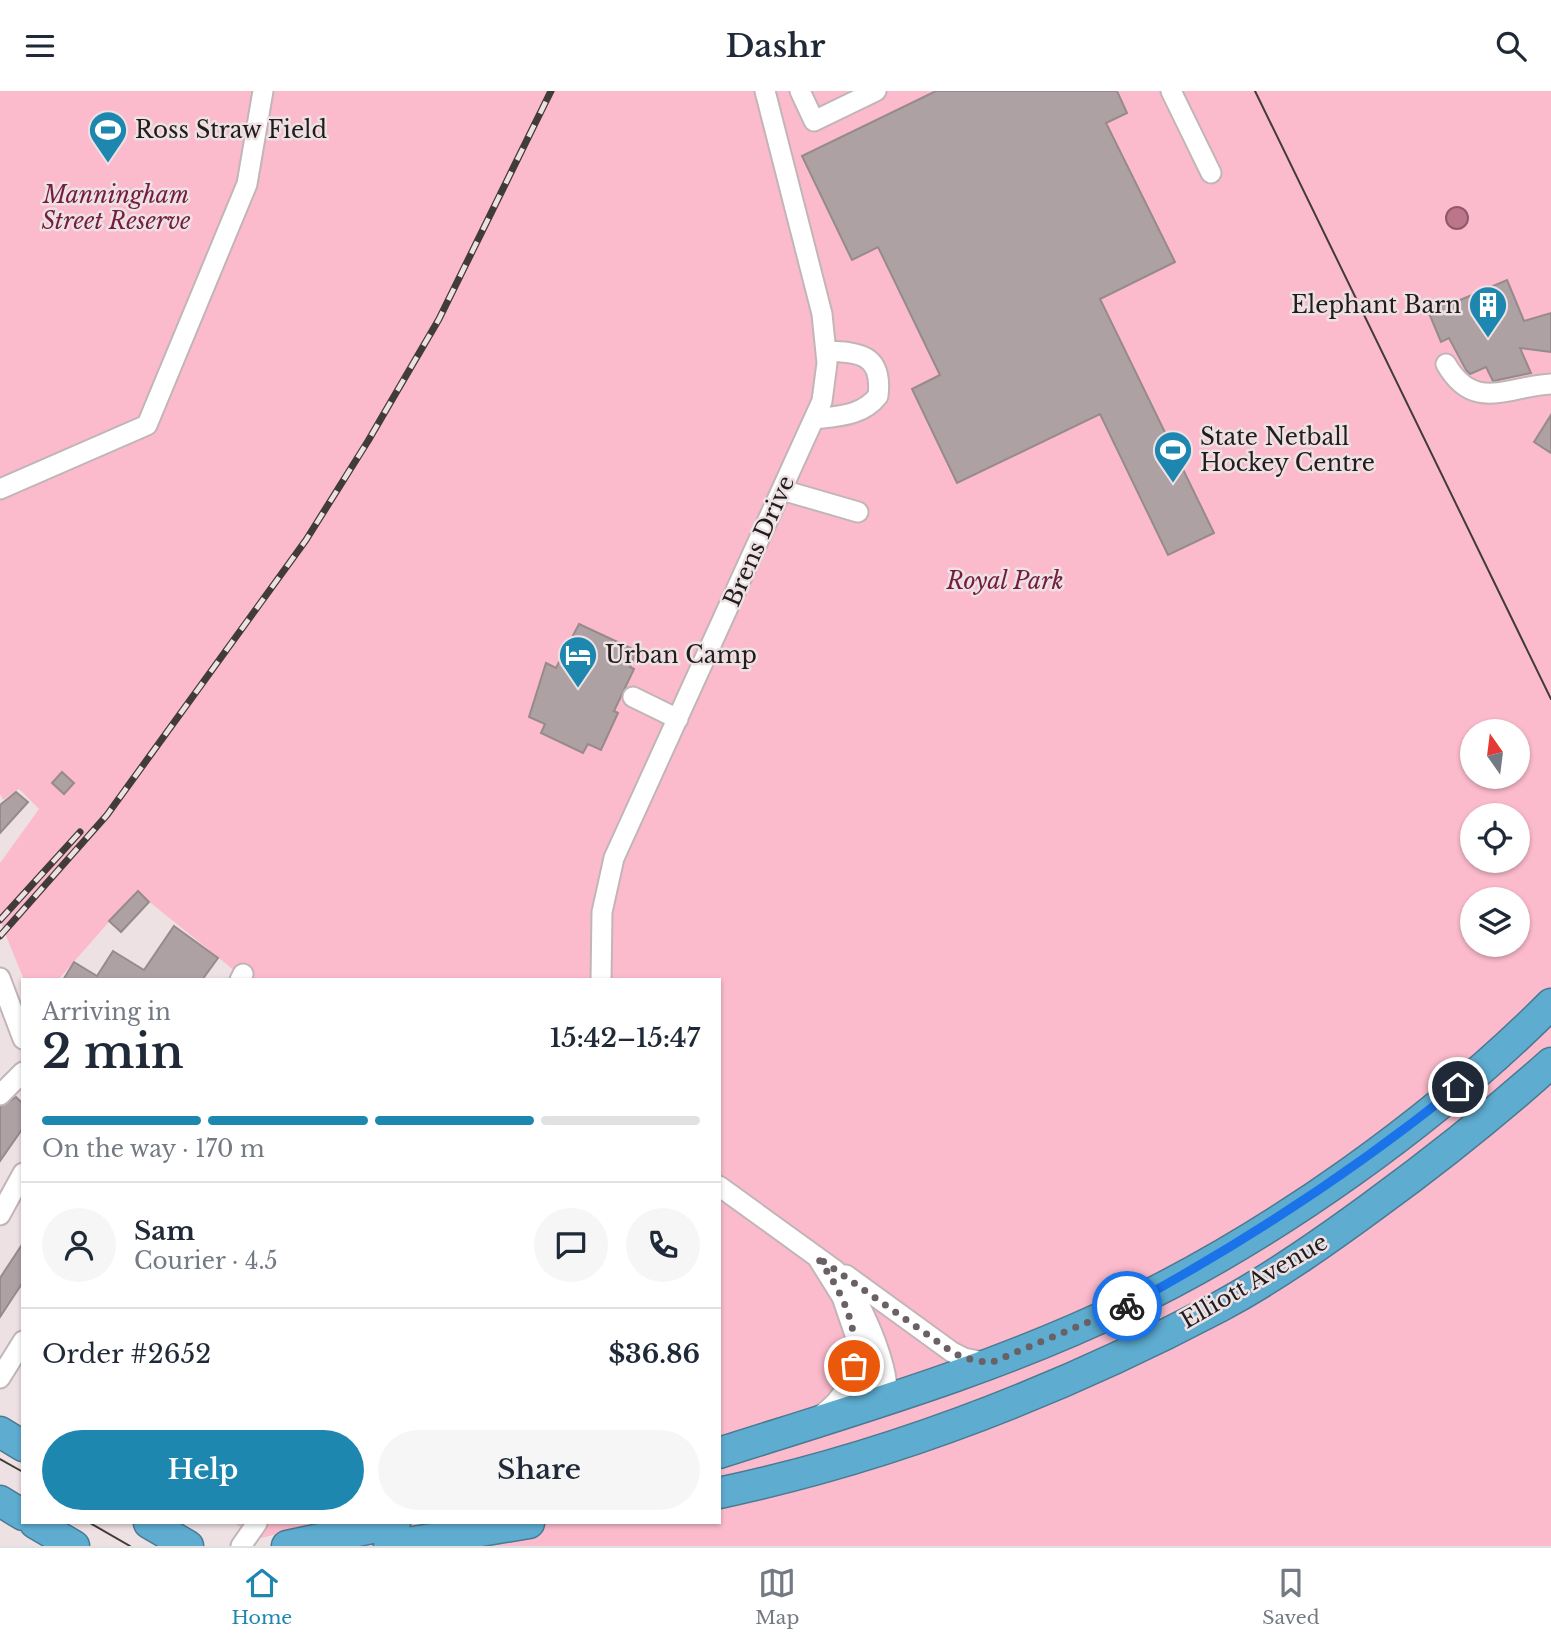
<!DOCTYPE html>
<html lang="en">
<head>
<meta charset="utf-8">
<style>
	:root { --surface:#fff; --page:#f6f6f7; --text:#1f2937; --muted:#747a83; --line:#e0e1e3; --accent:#1e87af }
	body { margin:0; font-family:"Libre Baskerville",serif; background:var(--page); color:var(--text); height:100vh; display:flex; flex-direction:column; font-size:26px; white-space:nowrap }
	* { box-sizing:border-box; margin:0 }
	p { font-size:23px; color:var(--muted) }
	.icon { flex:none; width:38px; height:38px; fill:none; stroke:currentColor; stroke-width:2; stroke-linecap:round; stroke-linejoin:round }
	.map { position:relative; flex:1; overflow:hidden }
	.details { position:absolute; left:21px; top:887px; width:700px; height:546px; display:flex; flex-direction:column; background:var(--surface); border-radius:0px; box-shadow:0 2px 5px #0004 }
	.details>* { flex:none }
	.needle { width:46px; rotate:346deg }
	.fabs { position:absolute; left:1460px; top:628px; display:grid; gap:14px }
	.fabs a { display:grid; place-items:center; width:70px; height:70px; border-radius:50%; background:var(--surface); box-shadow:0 2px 5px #0004; font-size:35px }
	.pin { position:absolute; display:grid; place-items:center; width:60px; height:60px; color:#fff; margin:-30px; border:4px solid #fff; border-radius:50%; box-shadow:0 2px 7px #0007 }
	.courier { position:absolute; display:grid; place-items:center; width:70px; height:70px; margin:-35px; border:5px solid #1a73e8; border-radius:50%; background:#fff; color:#222; box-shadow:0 2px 9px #0007 }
	.overview em { font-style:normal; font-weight:600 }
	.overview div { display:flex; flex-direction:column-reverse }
	.overview { display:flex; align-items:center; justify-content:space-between; height:119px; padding:0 21px }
	h1 { font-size:46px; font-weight:600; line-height:52px }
	.bar { display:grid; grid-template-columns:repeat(4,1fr); gap:10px 7px; align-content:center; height:84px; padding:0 21px }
	.bar i { height:9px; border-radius:5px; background:var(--line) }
	.bar .on { background:var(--accent) }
	.bar p { grid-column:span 4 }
	.line { display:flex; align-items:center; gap:18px; padding:0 21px; border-top:2px solid var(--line) }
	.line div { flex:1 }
	.round { display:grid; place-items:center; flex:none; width:74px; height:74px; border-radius:37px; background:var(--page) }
	.button { display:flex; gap:14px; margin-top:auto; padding:14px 21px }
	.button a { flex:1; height:80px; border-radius:42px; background:var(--accent); color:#fff; font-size:28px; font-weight:600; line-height:80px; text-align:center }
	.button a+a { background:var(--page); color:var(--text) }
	header { display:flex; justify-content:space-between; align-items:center; height:91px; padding:0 21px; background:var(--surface); font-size:32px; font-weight:600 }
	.tab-bar { display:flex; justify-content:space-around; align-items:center; height:98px; border-top:2px solid var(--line); background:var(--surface); font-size:19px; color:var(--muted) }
	.tab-bar a { display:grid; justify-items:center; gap:4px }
	.tab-bar .on { color:var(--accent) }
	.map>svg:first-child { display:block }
</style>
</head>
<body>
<header><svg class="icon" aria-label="menu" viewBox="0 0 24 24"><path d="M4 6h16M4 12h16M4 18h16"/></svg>Dashr<svg class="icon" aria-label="search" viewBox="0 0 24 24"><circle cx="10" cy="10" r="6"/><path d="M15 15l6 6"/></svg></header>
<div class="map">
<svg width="1551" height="1455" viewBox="0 0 1551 1455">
	<rect width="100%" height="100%" fill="#eee1e4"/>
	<!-- green -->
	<path fill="#fbbbcc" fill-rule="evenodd" d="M0 0H1551V1455H296L282 1442 261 1447 234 1432H719V889H246L136 800 58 889H24L0 830V772L39 718 19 698 3 709 0 703ZM1472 640H1517V686H1472ZM1472 724H1517V770H1472ZM1472 808H1517V854H1472Z"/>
	<!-- water -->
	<path fill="#bd758b" stroke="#8e5a6a" stroke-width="2" d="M1446 127a11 11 0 1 1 22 0a11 11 0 1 1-22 0Z"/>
	<!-- building -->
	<path fill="#ada1a4" stroke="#968a8d" stroke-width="2" d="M936 0H1117L1127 22 1106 32 1175 171 1100 208 1214 442 1168 464 1100 323 957 392 912 298 940 284 878 156 852 169 802 65Z
		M1507 189 1524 230 1551 222V261L1520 257 1531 282 1493 290 1486 276 1470 283 1466 279 1449 247 1441 251 1426 215 1443 208 1446 215Z
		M1551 324V362L1534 351Z
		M579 533 637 560 630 576 634 578 614 620 618 622 601 659 588 653 583 662 541 642 545 633 529 626 546 572 556 577Z
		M62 681 74 692 64 703 52 692Z
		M16 701 28 711 0 742V714Z
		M138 800 149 811 121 841 109 830Z
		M174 835 218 867 202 889H63L74 871 97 885 113 860 144 879Z
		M16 1006 23 1013V1037L0 1070V1016Z
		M23 1152V1191L0 1226V1187Z"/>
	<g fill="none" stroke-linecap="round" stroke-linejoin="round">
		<!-- minor casing -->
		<g stroke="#c2b5b8" stroke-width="23">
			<path id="minor" d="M800 0 814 30 876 0
				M1171 0 1211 82
				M1446 273C1474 322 1508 295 1551 293
				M814 328C839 325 862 325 878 305 883 263 859 261 826 260
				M0 398 147 334 247 93 263 0
				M782 399 858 421
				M633 606 678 628
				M0 887 23 948
				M240 889 243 883
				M601 889 602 821 614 767 822 310 827 272 822 223 765 0
				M0 1004 23 981
				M719 1095 835 1179C858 1199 893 1281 886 1310L874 1299 842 1206 817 1166
				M0 1124 23 1082
				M846 1184 952 1261 964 1267 988 1272
				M0 1287 23 1250
				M821 1324C846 1307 855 1284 856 1254
				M241 1455 257 1432"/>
		</g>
		<!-- highway casing -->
		<g stroke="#497a91" stroke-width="33">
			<path id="highway" d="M0 1341 23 1355
				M719 1362C857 1318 996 1278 1126 1215 1276 1143 1434 1030 1551 913
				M719 1402C894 1365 1061 1299 1219 1216 1273 1187 1324 1151 1373 1115 1435 1070 1494 1023 1551 972
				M0 1410 23 1424
				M35 1432 74 1455
				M149 1432 188 1455
				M287 1455 395 1432
				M389 1455 529 1432"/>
		</g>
		<!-- minor -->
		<use href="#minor" stroke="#fff" stroke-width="19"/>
		<!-- highway -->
		<use href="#highway" stroke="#5eacd0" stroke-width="30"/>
		<!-- tram -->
		<path stroke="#413b3c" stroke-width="2" d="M1255 0 1551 608
			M0 1368 23 1381
			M90 1432 130 1455"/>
		<!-- rail casing -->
		<g stroke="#413b3c" stroke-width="7">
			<path id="rail" d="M0 829 80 741
				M0 845 107 724 306 449 368 350 439 228 551 0"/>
		</g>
		<!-- rail -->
		<use href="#rail" stroke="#eee1e4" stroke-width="4.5" stroke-dasharray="13" stroke-linecap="butt"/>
	</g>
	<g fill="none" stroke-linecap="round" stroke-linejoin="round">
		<!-- done -->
		<path stroke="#696163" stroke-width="7" stroke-dasharray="0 12.6" d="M854 1275C859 1234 841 1199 817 1166L952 1261 964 1267 990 1272 1127 1215"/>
		<!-- route -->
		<path stroke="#1a73e8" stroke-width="9" d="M1127 1215C1245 1151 1354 1080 1458 996"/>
	</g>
	<!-- icons -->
	<defs>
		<g id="stadium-pin" transform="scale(2.0125)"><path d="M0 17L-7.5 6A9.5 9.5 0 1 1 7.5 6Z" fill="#1e87af" stroke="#eee1e4"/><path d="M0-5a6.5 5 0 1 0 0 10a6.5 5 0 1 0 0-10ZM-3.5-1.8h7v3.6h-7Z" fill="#fff"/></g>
		<g id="building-pin" transform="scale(2.0125)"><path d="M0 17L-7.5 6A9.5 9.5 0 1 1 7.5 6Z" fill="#1e87af" stroke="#eee1e4"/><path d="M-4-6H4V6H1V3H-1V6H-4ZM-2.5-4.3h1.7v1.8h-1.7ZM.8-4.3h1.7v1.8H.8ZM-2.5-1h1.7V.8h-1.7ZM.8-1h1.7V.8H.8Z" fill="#fff"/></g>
		<g id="hotel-pin" transform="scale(2.0125)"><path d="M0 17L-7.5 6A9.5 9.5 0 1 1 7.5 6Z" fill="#1e87af" stroke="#eee1e4"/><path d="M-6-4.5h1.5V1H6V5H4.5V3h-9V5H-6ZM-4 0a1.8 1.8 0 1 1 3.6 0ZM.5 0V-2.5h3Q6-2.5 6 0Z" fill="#fff"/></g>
	</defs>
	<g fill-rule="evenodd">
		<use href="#stadium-pin" x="108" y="39"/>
		<use href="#building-pin" x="1488" y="214"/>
		<use href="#stadium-pin" x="1173" y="359"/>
		<use href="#hotel-pin" x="578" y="564"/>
	</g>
	<g text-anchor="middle" stroke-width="5" stroke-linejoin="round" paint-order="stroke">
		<!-- poi labels -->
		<g font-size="23" fill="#211c1d" stroke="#eee1e4" text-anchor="start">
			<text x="135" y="47">Ross Straw Field</text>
			<text x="1461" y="222" text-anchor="end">Elephant Barn</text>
			<text x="1200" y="354">State Netball<tspan x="1200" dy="26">Hockey Centre</tspan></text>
			<text x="605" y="572">Urban Camp</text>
		</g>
		<!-- park labels -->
		<g font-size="23" font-style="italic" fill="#731d40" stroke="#eee1e4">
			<text x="116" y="112">Manningham<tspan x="116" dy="26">Street Reserve</tspan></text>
			<text x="1005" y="498">Royal Park</text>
		</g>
		<!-- street labels -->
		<g font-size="23" fill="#211c1d" stroke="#eee1e4">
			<text transform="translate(759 450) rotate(-66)" y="8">Brens Drive</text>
			<text transform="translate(1254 1190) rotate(-30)" y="8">Elliott Avenue</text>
		</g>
	</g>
</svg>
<div class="fabs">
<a><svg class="needle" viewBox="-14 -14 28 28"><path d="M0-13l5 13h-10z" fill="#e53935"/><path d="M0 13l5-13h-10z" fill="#747a83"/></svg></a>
<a><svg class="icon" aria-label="locate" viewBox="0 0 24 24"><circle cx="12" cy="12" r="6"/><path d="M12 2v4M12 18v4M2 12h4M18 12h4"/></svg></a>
<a><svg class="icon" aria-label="layers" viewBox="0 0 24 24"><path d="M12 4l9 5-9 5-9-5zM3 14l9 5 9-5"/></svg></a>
</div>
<div class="pin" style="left:854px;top:1275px;background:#ea580c"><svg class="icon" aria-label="bag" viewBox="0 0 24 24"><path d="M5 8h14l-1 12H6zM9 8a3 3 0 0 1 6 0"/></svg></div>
<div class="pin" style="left:1458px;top:996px;background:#1f2937"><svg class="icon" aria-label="home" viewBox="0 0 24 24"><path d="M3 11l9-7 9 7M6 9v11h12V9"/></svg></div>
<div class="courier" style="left:1127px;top:1215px"><svg class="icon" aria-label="bike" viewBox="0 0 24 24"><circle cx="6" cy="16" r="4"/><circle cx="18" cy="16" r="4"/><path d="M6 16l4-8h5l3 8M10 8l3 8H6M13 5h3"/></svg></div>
<section class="details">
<div class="overview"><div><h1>2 min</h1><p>Arriving in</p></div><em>15:42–15:47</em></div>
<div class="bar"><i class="on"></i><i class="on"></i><i class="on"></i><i></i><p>On the way · 170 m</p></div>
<div class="line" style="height:126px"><a class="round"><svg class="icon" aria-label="person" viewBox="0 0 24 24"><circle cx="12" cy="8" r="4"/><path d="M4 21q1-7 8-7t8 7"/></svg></a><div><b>Sam</b><p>Courier · 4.5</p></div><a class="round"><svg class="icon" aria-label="chat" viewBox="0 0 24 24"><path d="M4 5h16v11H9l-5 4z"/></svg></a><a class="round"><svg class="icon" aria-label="phone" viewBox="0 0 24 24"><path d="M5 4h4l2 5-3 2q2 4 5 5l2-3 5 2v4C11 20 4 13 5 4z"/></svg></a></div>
<div class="line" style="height:91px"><div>Order #2652</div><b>$36.86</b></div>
<div class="button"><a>Help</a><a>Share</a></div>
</section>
</div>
<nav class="tab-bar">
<a class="on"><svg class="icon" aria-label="home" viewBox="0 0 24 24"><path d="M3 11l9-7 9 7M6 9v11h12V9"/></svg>Home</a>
<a><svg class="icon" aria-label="map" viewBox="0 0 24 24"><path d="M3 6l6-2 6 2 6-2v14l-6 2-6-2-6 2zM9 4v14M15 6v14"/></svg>Map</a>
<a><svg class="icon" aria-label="saved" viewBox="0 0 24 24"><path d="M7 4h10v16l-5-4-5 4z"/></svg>Saved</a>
</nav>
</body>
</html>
